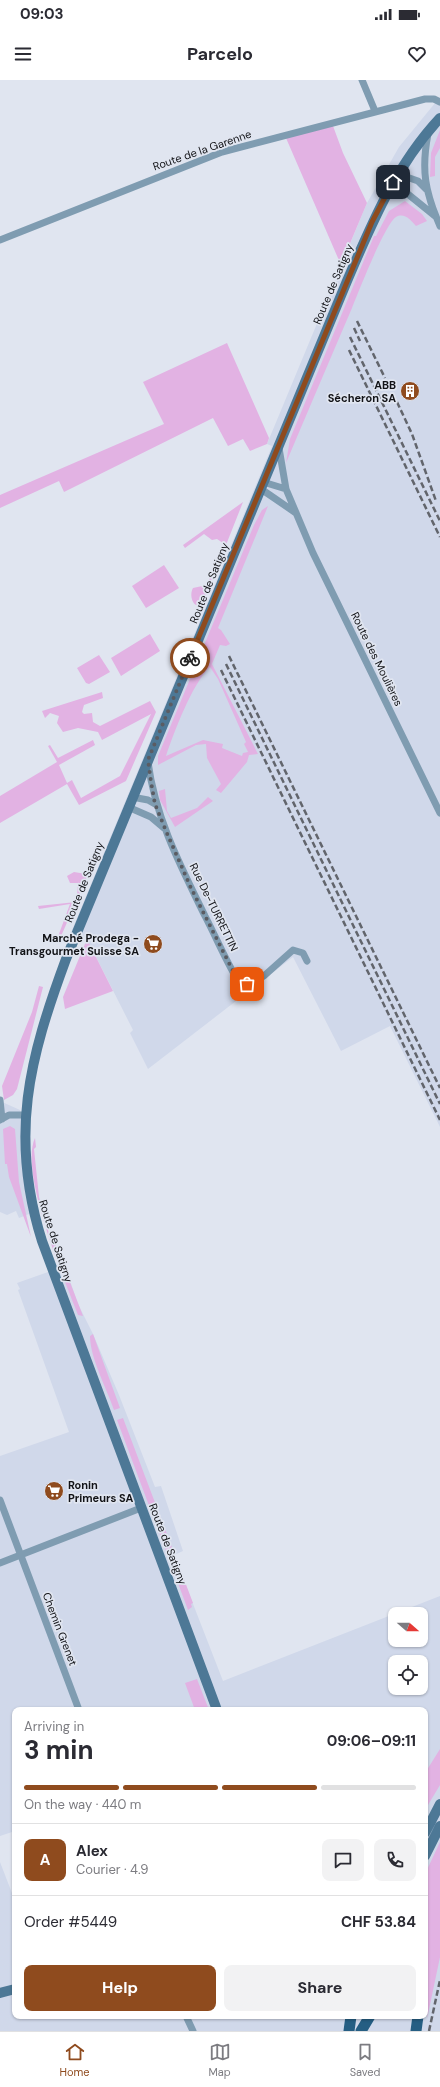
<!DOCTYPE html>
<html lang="en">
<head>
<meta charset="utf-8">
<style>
	:root { --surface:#fff; --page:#f2f2f3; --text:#2b2b33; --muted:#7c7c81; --line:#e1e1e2; --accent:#8f4b1e }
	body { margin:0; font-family:"DM Sans",sans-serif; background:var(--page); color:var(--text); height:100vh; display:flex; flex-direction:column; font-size:15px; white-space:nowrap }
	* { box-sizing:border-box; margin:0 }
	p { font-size:13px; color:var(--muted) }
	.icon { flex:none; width:22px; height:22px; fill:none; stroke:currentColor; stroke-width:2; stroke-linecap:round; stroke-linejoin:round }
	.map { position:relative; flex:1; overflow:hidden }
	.side { position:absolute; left:12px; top:1627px; width:416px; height:312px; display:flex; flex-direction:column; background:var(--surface); border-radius:8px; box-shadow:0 1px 3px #0004 }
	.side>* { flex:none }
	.needle { width:26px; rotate:110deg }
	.fabs { position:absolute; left:388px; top:1527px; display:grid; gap:8px }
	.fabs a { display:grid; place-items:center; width:40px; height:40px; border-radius:8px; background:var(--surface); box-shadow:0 1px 3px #0004; font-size:20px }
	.pin { position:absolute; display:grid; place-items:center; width:34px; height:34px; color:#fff; margin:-17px; border-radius:8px; box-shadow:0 2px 6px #0006 }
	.courier { position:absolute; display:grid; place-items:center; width:40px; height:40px; margin:-20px; border:3px solid #8f4b1e; border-radius:50%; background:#fff; color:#222; box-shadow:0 1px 5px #0007 }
	.headline em { font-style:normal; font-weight:700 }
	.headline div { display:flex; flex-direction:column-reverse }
	.headline { display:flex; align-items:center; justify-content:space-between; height:68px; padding:0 12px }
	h1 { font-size:26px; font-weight:700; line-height:30px }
	.bar { display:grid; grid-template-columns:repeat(4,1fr); gap:6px 4px; align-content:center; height:48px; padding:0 12px }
	.bar i { height:5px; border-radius:3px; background:var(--line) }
	.bar .selected { background:var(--accent) }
	.bar p { grid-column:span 4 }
	.line { display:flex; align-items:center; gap:10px; padding:0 12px; border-top:1px solid var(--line) }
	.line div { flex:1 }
	.round { display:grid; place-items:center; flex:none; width:42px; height:42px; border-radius:8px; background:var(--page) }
	.button { display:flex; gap:8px; margin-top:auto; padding:8px 12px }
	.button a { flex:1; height:46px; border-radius:8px; background:var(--accent); color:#fff; font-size:16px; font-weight:700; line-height:46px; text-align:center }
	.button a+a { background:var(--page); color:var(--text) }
	.status { display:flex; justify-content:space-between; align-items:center; height:28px; padding:0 20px; background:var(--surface); direction:ltr }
	.status svg { height:11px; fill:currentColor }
	header { display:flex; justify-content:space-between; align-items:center; height:52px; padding:0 12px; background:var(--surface); font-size:18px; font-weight:700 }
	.dock { display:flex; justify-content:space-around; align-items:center; height:56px; border-top:1px solid var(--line); background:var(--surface); font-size:11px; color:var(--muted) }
	.dock a { display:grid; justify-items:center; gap:2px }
	.dock .selected { color:var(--accent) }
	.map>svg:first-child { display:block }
</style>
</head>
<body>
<div class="status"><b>09:03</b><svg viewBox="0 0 49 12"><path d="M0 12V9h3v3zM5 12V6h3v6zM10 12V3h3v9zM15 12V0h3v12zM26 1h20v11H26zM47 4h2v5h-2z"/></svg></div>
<header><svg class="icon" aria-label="menu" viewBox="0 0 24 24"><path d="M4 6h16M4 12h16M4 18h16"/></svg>Parcelo<svg class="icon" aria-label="heart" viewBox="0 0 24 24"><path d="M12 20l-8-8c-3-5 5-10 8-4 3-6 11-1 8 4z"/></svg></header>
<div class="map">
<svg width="440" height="1951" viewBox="0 0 440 1951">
	<rect width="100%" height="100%" fill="#e0e5f0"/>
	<!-- built -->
	<path fill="#d0d8ea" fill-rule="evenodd" d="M440 17V1047L390 946 341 971 293 877 148 989 130 953 133 950 87 859 72 850 272 366 267 364 367 123 399 67Z
		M0 1021 20 1030 26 1047 34 1132 19 1138 16 1131 7 1135 0 1132Z
		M65 1186 78 1224 93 1254 119 1315 155 1407 161 1406 183 1471 174 1475 223 1601 440 1516V1951H0V1782L15 1821V1936H425V1630H15V1751L0 1756V1376L69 1352 18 1210 20 1209 17 1203ZM395 1534H421V1560H395ZM395 1582H421V1608H395Z"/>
	<!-- green -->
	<path fill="#e2b2e3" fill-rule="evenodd" d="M333 46 343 73 367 123 341 185 286 58Z
		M440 50V68L435 77V96L430 97 431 73Z
		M405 121 422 134 427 141 416 146C411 140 404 132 396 137 385 144 358 213 352 228 330 279 308 331 286 383L290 359 374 156H376L389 131Z
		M227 263 269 358 267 364 250 371 243 359 228 366 213 338 64 412 59 401 0 428V415L164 344 143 302Z
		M243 422 226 465 217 459 212 460 204 454 185 468 183 465Z
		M268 426 218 548 221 550 230 564 226 566 220 565 212 584 258 674 249 675 247 682 221 713 216 710 221 704 207 678 206 664 196 665 158 685V676L254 445 262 430ZM210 587 218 599 246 662 244 664 248 672 243 673 242 676 222 668 223 664 203 660 166 676C173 654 193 602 210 587Z
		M222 469 224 470 204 518 201 523 196 525C191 522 190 513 193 508L207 505Z
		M164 485 179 508 146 528 132 506Z
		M150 554 160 571 121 596 111 578Z
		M99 575 110 592 89 604 86 603 77 588Z
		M102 612 103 618 84 625 82 632 84 634 92 633 93 642 100 646 150 621 156 632 126 701 79 725 67 704 0 743V716L57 682 48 666 50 665 58 678 93 660 95 665 59 685 67 703 72 700 81 718 120 696 151 634 102 660 98 652 78 648 63 652 57 643 59 636 50 633 45 638 42 631Z
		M165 709 167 731 171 738 197 728 208 717 213 721 175 747 160 720 159 711Z
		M99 767 79 816H77L78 803H70L67 796 74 792 86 794 96 768Z
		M76 822 58 863 56 862 70 824 39 829 38 826Z
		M87 859 113 911 65 929 63 917Z
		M39 906 43 907 17 1009 13 1015 4 1020 2 1006 32 932Z
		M10 1046 15 1049 19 1102 31 1157 9 1097 7 1084H5L3 1049Z
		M35 1058 36 1067 34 1069 39 1117 49 1154 54 1153 53 1158 83 1236 78 1235C64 1199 19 1092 35 1058Z
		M93 1254 120 1328 114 1330C107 1309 90 1278 90 1256Z
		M123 1338 193 1523 191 1524 192 1527 188 1530 117 1340Z
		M197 1599 209 1630H195L185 1603Z
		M440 1669V1705L425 1730V1693Z
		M440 1762V1877L427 1939 428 1929 425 1919V1794Z"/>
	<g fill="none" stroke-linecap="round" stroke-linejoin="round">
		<!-- street -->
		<path stroke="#7f9cb1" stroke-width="7" d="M362 0 375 31
			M428 54C421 90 425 112 440 146
			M398 94 418 101 426 109
			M393 102 435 136
			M0 160 222 72 425 19H434L440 22
			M279 368 286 409 313 473 440 733
			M263 402 286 409
			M261 409 296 433
			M148 682C155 737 181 787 205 836 216 857 225 879 237 899L247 904 256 901 265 895 293 870 303 873 307 881
			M132 717 148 720 155 724
			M128 727 151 737 164 748
			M0 1020 2 1039
			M0 1040 9 1035H25
			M0 1420 79 1630
			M0 1483 141 1428
			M186 1936 193 1951"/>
		<!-- secondary -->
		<path stroke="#4d7896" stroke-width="10" d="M217 1630 42 1161C9 1056 29 979 66 879L347 201C372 143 396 85 440 38
			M425 1753 440 1724
			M425 1776 440 1746
			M0 1913 15 1909"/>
		<!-- primary -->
		<path stroke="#255e83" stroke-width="11" d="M349 1951 351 1936
			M361 1951 370 1936
			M416 1951 418 1936"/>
		<!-- rail -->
		<path stroke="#62656c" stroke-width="2.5" stroke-dasharray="6 3" stroke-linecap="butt" d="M357 241 385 298
			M354 248 360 261
			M350 257 440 441
			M349 270 440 457
			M397 322 412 354 436 421
			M229 576 440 1008
			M226 584 440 1024
			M221 590 440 1040
			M429 1951 440 1900"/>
	</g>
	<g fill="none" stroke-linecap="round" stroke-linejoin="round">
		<!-- done -->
		<path stroke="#5a5c63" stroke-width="4" stroke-dasharray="0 7.2" d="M190 578 148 680 151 702 155 724 166 751 191 808 237 899 247 904"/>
		<!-- route -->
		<path stroke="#8f4b1e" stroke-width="5" d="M190 578 372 142 393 102"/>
	</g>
	<!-- icons -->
	<defs>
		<g id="building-disc" transform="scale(1)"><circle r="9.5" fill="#8f4b1e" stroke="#e0e5f0"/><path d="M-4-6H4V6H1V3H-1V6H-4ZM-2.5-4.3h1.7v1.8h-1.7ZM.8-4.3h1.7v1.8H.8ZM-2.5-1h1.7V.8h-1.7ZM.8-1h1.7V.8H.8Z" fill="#fff"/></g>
		<g id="supermarket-disc" transform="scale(1)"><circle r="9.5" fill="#8f4b1e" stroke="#e0e5f0"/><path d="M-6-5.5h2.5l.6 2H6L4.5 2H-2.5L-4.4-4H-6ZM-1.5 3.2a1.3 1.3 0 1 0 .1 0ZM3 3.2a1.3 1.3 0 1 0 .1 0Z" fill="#fff"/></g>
	</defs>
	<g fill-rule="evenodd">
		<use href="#building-disc" x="410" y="311"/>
		<use href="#supermarket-disc" x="153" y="864"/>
		<use href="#supermarket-disc" x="54" y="1411"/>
	</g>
	<g text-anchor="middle" stroke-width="3.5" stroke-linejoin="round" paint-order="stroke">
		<!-- street labels -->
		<g font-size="11" fill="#121317" stroke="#e0e5f0">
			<text transform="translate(202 70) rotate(-19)" y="4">Route de la Garenne</text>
			<text transform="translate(333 204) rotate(-67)" y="4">Route de Satigny</text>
			<text transform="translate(209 503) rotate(-68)" y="4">Route de Satigny</text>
			<text transform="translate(377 579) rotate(64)" y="4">Route des Moulières</text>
			<text transform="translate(84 802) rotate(-68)" y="4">Route de Satigny</text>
			<text transform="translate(214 827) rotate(64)" y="4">Rue De-TURRETTIN</text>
			<text transform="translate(56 1161) rotate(72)" y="4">Route de Satigny</text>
			<text transform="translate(168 1464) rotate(69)" y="4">Route de Satigny</text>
			<text transform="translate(60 1549) rotate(69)" y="4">Chemin Grenet</text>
		</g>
		<!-- poi labels -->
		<g font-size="11" font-weight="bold" fill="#121317" stroke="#e0e5f0" text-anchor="end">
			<text x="396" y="309">ABB<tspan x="396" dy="13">Sécheron SA</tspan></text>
			<text x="139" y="862">Marché Prodega -<tspan x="139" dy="13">Transgourmet Suisse SA</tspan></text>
			<text x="68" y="1409" text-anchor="start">Ronin<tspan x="68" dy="13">Primeurs SA</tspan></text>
		</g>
	</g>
</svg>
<div class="fabs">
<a><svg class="needle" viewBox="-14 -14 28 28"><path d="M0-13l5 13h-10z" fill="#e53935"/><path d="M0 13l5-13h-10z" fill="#7c7c81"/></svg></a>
<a><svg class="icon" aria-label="locate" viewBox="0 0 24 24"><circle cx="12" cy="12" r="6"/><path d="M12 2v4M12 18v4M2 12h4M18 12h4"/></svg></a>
</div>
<div class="pin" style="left:247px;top:904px;background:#ea580c"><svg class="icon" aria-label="bag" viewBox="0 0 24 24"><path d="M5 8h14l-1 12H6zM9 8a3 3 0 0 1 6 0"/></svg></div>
<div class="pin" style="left:393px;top:102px;background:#1f2937"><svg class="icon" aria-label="home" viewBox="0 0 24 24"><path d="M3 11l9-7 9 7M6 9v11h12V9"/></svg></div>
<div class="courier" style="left:190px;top:578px"><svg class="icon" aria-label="bike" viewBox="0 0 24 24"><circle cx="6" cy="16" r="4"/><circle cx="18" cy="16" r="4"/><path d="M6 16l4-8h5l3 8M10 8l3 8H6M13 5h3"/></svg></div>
<section class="side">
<div class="headline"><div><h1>3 min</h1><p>Arriving in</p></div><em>09:06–09:11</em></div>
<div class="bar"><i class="selected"></i><i class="selected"></i><i class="selected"></i><i></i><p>On the way · 440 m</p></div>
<div class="line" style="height:72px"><b class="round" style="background:var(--accent);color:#fff">A</b><div><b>Alex</b><p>Courier · 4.9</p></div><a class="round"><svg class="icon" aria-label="chat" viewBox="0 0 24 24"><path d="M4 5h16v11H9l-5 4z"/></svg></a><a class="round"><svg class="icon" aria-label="phone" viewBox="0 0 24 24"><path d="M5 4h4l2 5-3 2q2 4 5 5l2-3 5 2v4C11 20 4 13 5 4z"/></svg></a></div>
<div class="line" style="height:52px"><div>Order #5449</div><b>CHF 53.84</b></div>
<div class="button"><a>Help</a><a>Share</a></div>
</section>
</div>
<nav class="dock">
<a class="selected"><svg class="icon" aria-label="home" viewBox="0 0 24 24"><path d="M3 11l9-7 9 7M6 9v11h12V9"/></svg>Home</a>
<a><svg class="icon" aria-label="map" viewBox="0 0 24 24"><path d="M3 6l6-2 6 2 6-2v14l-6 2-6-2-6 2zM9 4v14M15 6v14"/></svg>Map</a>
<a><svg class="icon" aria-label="saved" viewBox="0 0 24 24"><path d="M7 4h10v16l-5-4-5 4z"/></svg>Saved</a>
</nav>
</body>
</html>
